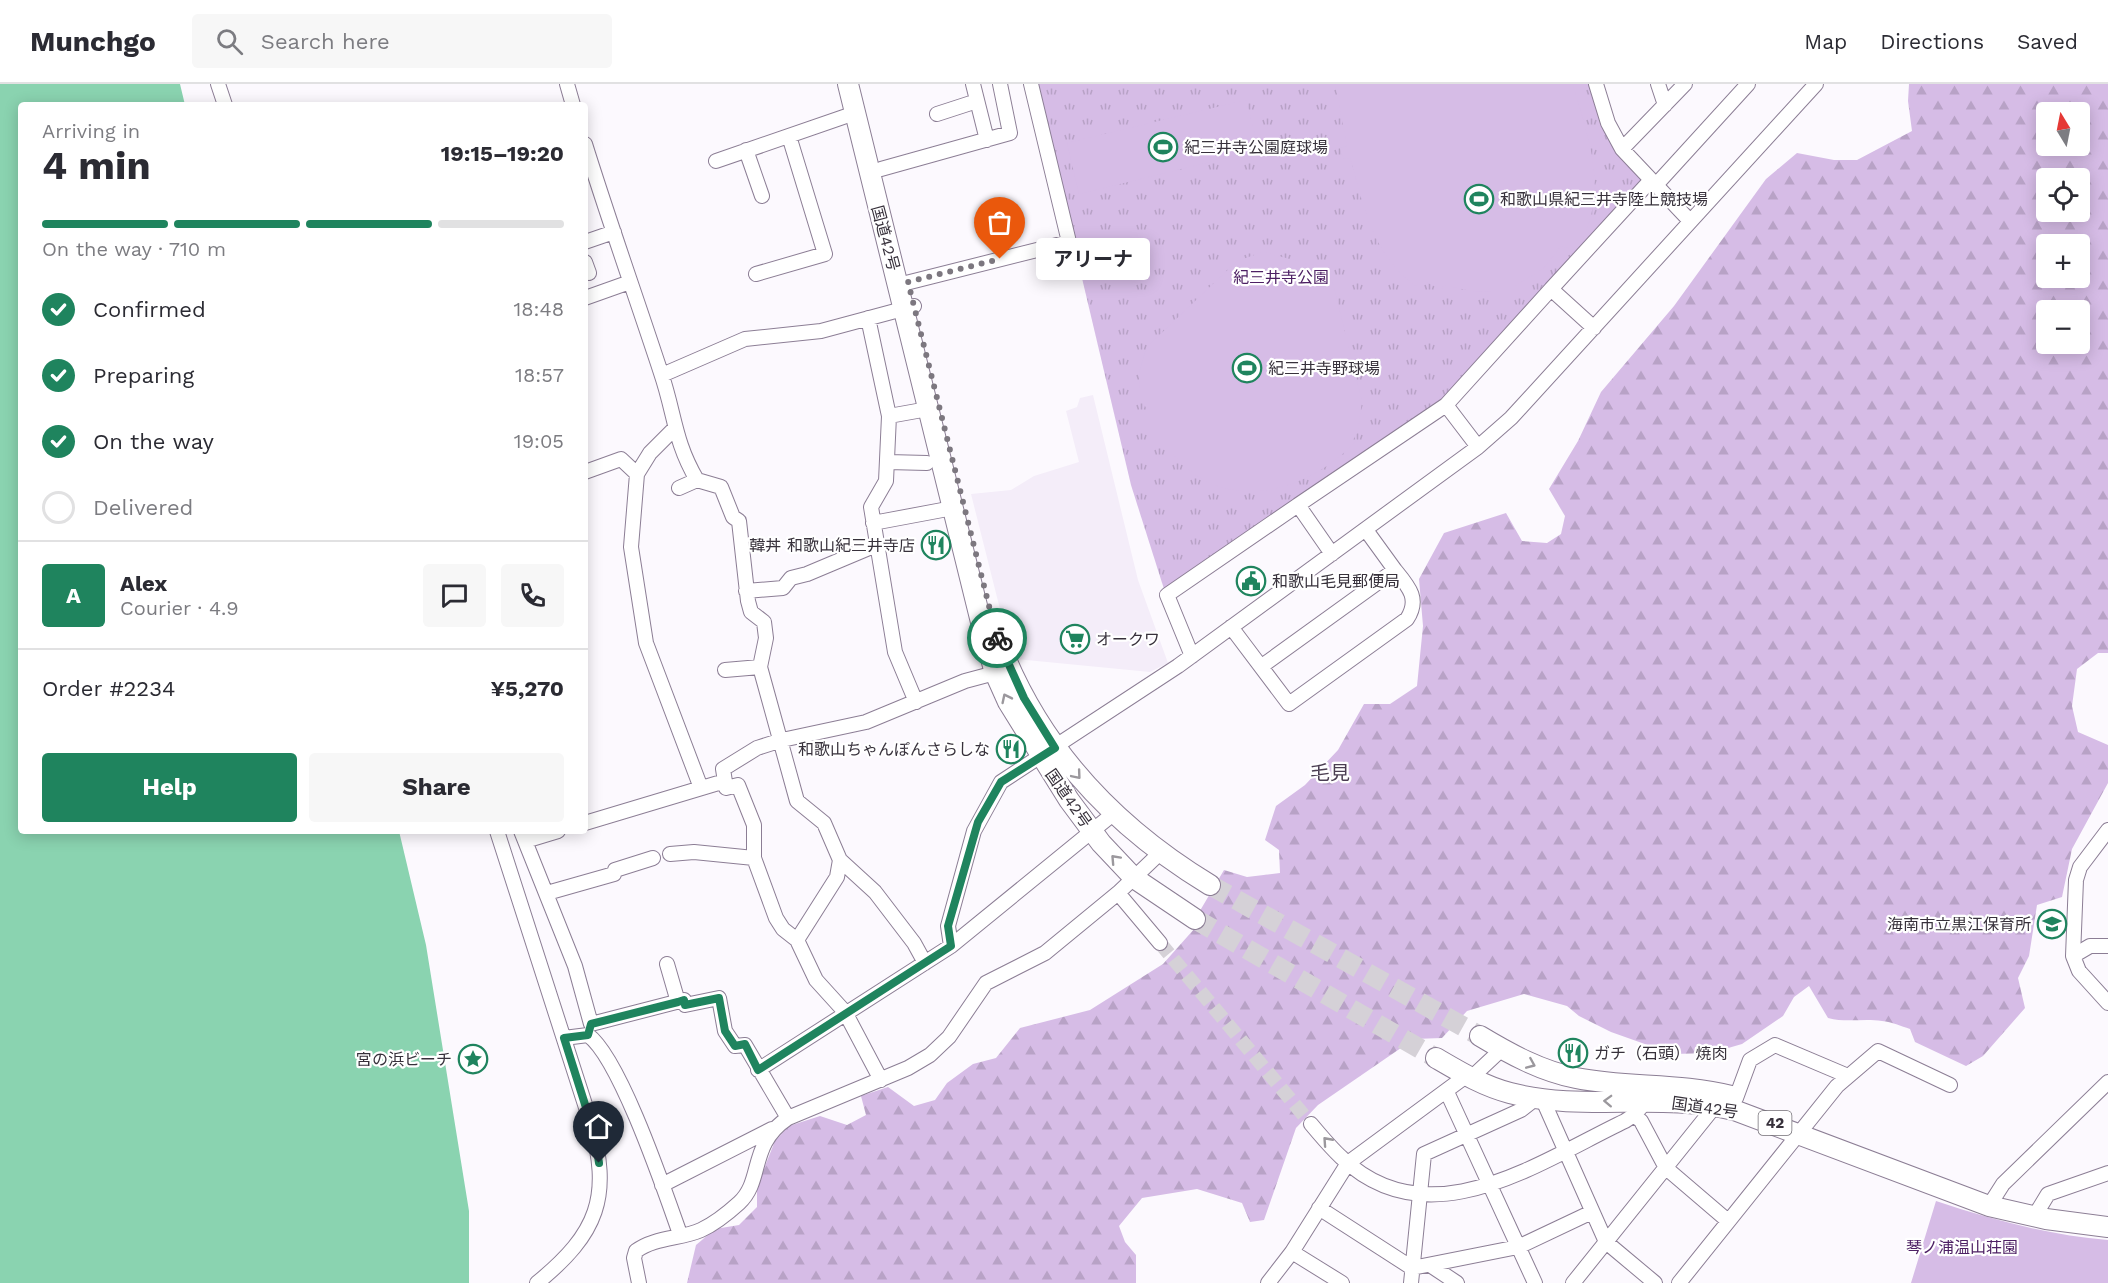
<!DOCTYPE html>
<html lang="en">
<head>
<meta charset="utf-8">
<style>
	:root { --surface:#fff; --page:#f7f7f7; --text:#2b2b33; --muted:#7c7c81; --line:#e1e1e2; --accent:#1f845e }
	body { margin:0; font-family:"Work Sans","Noto Sans JP",sans-serif; background:var(--page); color:var(--text); height:100vh; display:flex; flex-direction:column; font-size:22px; white-space:nowrap }
	* { box-sizing:border-box; margin:0 }
	p { font-size:20px; color:var(--muted) }
	.icon { flex:none; width:33px; height:33px; fill:none; stroke:currentColor; stroke-width:2; stroke-linecap:round; stroke-linejoin:round }
	.map { position:relative; flex:1; overflow:hidden }
	.drawer { position:absolute; left:18px; top:18px; width:570px; height:732px; display:flex; flex-direction:column; background:var(--surface); border-radius:6px; box-shadow:0 3px 15px #0003 }
	.drawer>* { flex:none }
	.needle { width:39px; rotate:350deg }
	.tools { position:absolute; left:2036px; top:18px; display:grid; gap:12px }
	.tools a { display:grid; place-items:center; width:54px; height:54px; border-radius:6px; background:var(--surface); box-shadow:0 3px 15px #0003; font-size:30px }
	.pin { position:absolute; display:grid; place-items:center; width:51px; height:51px; color:#fff; margin:-62px -26px; border-radius:50% 50% 50% 0; rotate:-45deg; box-shadow:0 0 6px #0007 }
	.pin .icon { rotate:45deg }
	.courier { position:absolute; display:grid; place-items:center; width:60px; height:60px; margin:-30px; border:4px solid #1f845e; border-radius:50%; background:#fff; color:#222; box-shadow:0 2px 8px #0007 }
	.bubble { position:absolute; height:42px; border-radius:6px; background:var(--surface); box-shadow:0 3px 15px #0003; font-size:20px; font-weight:700; line-height:42px; text-align:center }
	.head em { font-style:normal; font-weight:700 }
	.head div { display:flex; flex-direction:column-reverse }
	.head { display:flex; align-items:center; justify-content:space-between; height:102px; padding:0 24px }
	h1 { font-size:39px; font-weight:700; line-height:45px }
	.bar { display:grid; grid-template-columns:repeat(4,1fr); gap:9px 6px; align-content:center; height:72px; padding:0 24px }
	.bar i { height:8px; border-radius:4px; background:var(--line) }
	.bar .active { background:var(--accent) }
	.bar p { grid-column:span 4 }
	.line { display:flex; align-items:center; gap:15px; padding:0 24px; border-top:2px solid var(--line) }
	.line div { flex:1 }
	.round { display:grid; place-items:center; flex:none; width:63px; height:63px; border-radius:6px; background:var(--page) }
	ol { padding:0 24px; list-style:none }
	li { display:flex; align-items:center; gap:18px; height:66px }
	li p { margin-inline-start:auto }
	li .icon { padding:6px; border-radius:50%; background:var(--accent); color:#fff; stroke-width:4 }
	li:last-child { color:var(--muted) }
	li i { width:33px; height:33px; border:3px solid var(--line); border-radius:50% }
	.action { display:flex; gap:12px; margin-top:auto; padding:12px 24px }
	.action a { flex:1; height:69px; border-radius:6px; background:var(--accent); color:#fff; font-size:24px; font-weight:700; line-height:69px; text-align:center }
	.action a+a { background:var(--page); color:var(--text) }
	header { display:flex; align-items:center; gap:36px; box-sizing:border-box; height:84px; padding:0 30px; background:var(--surface); border-bottom:2px solid var(--line) }
	header strong { font-size:28px }
	nav { display:flex; gap:33px; margin-inline-start:auto; font-size:21px }
	.search { width:420px; height:54px; background:var(--page); display:flex; align-items:center; gap:15px; box-sizing:border-box; padding:0 21px; border-radius:6px; color:var(--muted); font-size:22px }
	.map>svg:first-child { display:block }
</style>
</head>
<body>
<header>
<strong>Munchgo</strong>
<div class="search"><svg class="icon" aria-label="search" viewBox="0 0 24 24"><circle cx="10" cy="10" r="6"/><path d="M15 15l6 6"/></svg>Search here</div>
<nav><a>Map</a><a>Directions</a><a>Saved</a></nav>
</header>
<div class="map">
<svg width="2108" height="1199" viewBox="0 0 2108 1199">
	<defs>
		<pattern id="grass-tufts" width="24" height="20" patternUnits="userSpaceOnUse" patternTransform="scale(1.5)"><rect width="24" height="20" fill="#d6bce6"/><path d="M3 7l-1-3M5 7V3M7 7l1-3M15 17l-1-3M17 17v-4M19 17l1-3" fill="none" stroke="#b8a2c6"/></pattern>
		<pattern id="forest-firs" width="22" height="20" patternUnits="userSpaceOnUse" patternTransform="scale(1.5)"><rect width="22" height="20" fill="#d6bce6"/><path d="M5 1l3.5 6h-7zM16 11l3.5 6h-7z" fill="#b8a2c6"/></pattern>
	</defs>
	<rect width="100%" height="100%" fill="#fcf9fe"/>
	<!-- built -->
	<path fill="#f4edf9" d="M1093 311 1138 496 1168 579 1150 588 1016 575 1002 533 971 410 1011 406 1034 392 1079 378 1066 327 1077 323 1080 314Z"/>
	<!-- grass -->
	<path fill="url(#grass-tufts)" d="M1036 0H1592L1644 97 1453 307 1435 323 1164 505 1131 401Z"/>
	<!-- forest -->
	<path fill="url(#forest-firs)" fill-rule="evenodd" d="M1909 0H2108V569H2098L2077 585 2072 622 2078 648 2108 661V699L2072 765 2062 813 2037 821 2029 872 2018 894 2025 924 1983 972 1966 982 1915 958 1910 945C1901 942 1892 938 1882 937 1863 934 1847 939 1828 934L1809 902 1794 913 1783 932 1742 960 1711 969 1673 970 1611 948 1579 932 1567 922 1524 910 1467 927 1442 954 1414 955 1318 1021 1296 1044 1264 1136 1250 1138 1242 1119 1197 1105 1142 1114 1119 1142 1125 1158 1136 1171V1199H687L696 1161 715 1145 739 1141 757 1123V1102L775 1057 789 1042 820 1032 847 1041 866 1031 861 1012 888 1003 914 1022 935 1016 947 999 973 980 996 974 1020 944 1090 926 1163 880 1195 844 1201 825 1224 786 1247 793 1280 789 1279 766 1265 756 1276 722 1305 701 1338 666 1364 620H1390L1417 602 1423 542 1419 495 1444 449 1506 429 1522 457 1547 459 1561 450 1565 432 1549 405 1578 357 1601 308 1674 222 1766 95 1797 69 1834 76H1857L1912 47 1908 17ZM2046 28H2079V62H2046ZM2046 94H2079V128H2046ZM2046 160H2079V194H2046ZM2046 226H2079V260H2046Z"/>
	<!-- garden -->
	<path fill="#d6bce6" d="M1335 0H1573C1590 62 1610 106 1577 167L1561 162 1543 185 1515 202 1516 206 1492 212V207L1475 208 1444 201 1441 206 1421 195 1416 202C1372 171 1364 122 1350 74L1343 75 1340 64 1347 62Z
		M1246 16 1259 66 1079 110 1067 59Z
		M1263 168 1317 182 1332 196 1362 317 1358 347 1353 356 1356 357C1308 409 1223 432 1173 370H1169L1140 312 1139 289 1145 268 1150 260 1237 177Z
		M1936 1117C1993 1136 2049 1151 2108 1156V1199H1911Z"/>
	<!-- water -->
	<path fill="#8ad3b0" d="M0 0H180L185 21H21V747H399L426 861 469 1127V1199H0Z"/>
	<g fill="none" stroke-linecap="round" stroke-linejoin="round">
		<!-- minor-tunnel -->
		<path stroke="#d5d1d7" stroke-width="14" stroke-dasharray="14 7" stroke-linecap="butt" d="M1160 859 1311 1040"/>
		<!-- highway-tunnel -->
		<path stroke="#d5d1d7" stroke-width="20" stroke-dasharray="20 10" stroke-linecap="butt" d="M1210 801 1480 952
			M1195 835 1436 974"/>
		<!-- minor casing -->
		<g stroke="#8c7e95" stroke-width="16">
			<path id="minor" d="M218 0 225 21
				M567 0 573 21
				M973 0 987 56
				M1596 0 1608 39 1622 65 1690 137
				M1658 0 1665 21
				M937 30 977 17
				M585 60C609 137 636 213 661 289 675 330 674 357 697 396L721 403 733 433 739 437 748 517 751 528 764 538 766 554 760 583 797 717 824 739 840 776 875 808 914 859 925 879
				M1622 65 1685 0
				M746 66 762 112
				M716 77 855 29
				M881 85 1010 49 1000 0
				M1655 102 1748 0
				M585 158 614 148
				M585 178 589 189
				M756 190 825 170 789 52
				M898 201 1069 158 1031 0
				M585 214 630 198
				M868 234 889 332 886 397 871 423 895 568 916 618
				M1594 244 1551 205 1651 96
				M662 291 745 255 821 247 914 222
				M1446 321 1551 205
				M889 332 928 325
				M674 345 650 369 637 390 631 463 646 559 701 704
				M888 378 927 379
				M585 388 621 375 637 390
				M679 404 697 396
				M1298 421 1446 321 1478 363
				M873 439 953 424
				M746 507 783 504 791 494 807 490 876 461
				M1231 543 1289 620 1407 535C1420 515 1409 503 1395 486
				M1192 572 1167 511 1298 421 1332 470
				M1262 582 1395 486 1366 446
				M725 586 760 583
				M585 739 725 697
				M2108 746 2080 783 2076 796 2073 872 2079 887 2108 919
				M497 747 590 1036C612 1113 598 1149 537 1199
				M521 747 575 882 591 940 684 916 685 921 719 914 725 947 735 962 745 961 788 1034
				M525 757 558 747
				M670 770 694 768 754 774
				M547 809 614 790 615 786 653 774
				M1118 809 1160 859
				M797 856 837 793 840 776
				M951 862 948 842 974 747 1001 698 1178 582 1478 363 1511 334 1816 0
				M2073 872 2090 862H2108
				M667 880 678 918
				M564 954 588 951C620 974 665 1108 680 1150
				M758 986 951 862 1113 730
				M1471 994 1502 965
				M881 996 845 928 816 896 797 856 783 845 776 834 754 774V741L738 701 726 704 723 685 757 664 782 656 866 638 965 597 995 589
				M1447 1008 1535 1199
				M1542 1014 1606 1158 1655 1199
				M1736 1014 1750 976 1775 961 1848 992
				M1634 1031 1641 1037 1666 1084 1728 1137
				M1311 1040C1321 1052 1331 1064 1342 1074 1429 1157 1539 1078 1625 1037L1634 1031 1649 1014
				M662 1101 772 1045
				M1989 1122 2003 1100 2108 998
				M1319 1124 1412 1184 1518 1163 1592 1128
				M2034 1133 2048 1110 2108 1089
				M1292 1168 1342 1199
				M1430 1181 1457 1199
				M639 1199 634 1174 636 1167C655 1153 681 1155 701 1146 714 1140 728 1129 739 1119 764 1096 748 1061 788 1034L908 984 930 971 949 953 986 899 1045 869 1118 809 1160 769
				M1268 1199 1292 1168 1348 1079 1466 992
				M1411 1199 1424 1070 1521 1026 1530 1019 1532 1013
				M1573 1199 1715 1022
				M1679 1199 1837 1002 1878 967 1950 1001"/>
		</g>
		<!-- highway casing -->
		<g stroke="#8c7e95" stroke-width="22">
			<path id="highway" d="M848 0 981 538 995 589 1008 618 1069 716 1101 759 1134 794 1195 835
				M995 547C1034 658 1111 741 1210 801
				M1480 952C1510 970 1541 987 1576 994 1627 1004 1680 999 1731 1012
				M1436 974C1460 988 1483 1002 1510 1009 1583 1028 1661 1008 1734 1026L1989 1122 2046 1135 2108 1143"/>
		</g>
		<!-- minor -->
		<use href="#minor" stroke="#fff" stroke-width="14"/>
		<!-- highway -->
		<use href="#highway" stroke="#fff" stroke-width="20"/>
	</g>
	<!-- one-way arrows -->
	<defs><path id="oneway-chevron" d="M-2-3.5L2.5 0L-2 3.5" fill="none" stroke-width="1.6" stroke-linecap="round" stroke-linejoin="round" transform="scale(1.5)"/></defs>
	<g stroke="#9b989d">
		<use href="#oneway-chevron" transform="translate(1006 614) rotate(-116)"/>
		<use href="#oneway-chevron" transform="translate(1077 691) rotate(50)"/>
		<use href="#oneway-chevron" transform="translate(1115 775) rotate(-133)"/>
		<use href="#oneway-chevron" transform="translate(1531 980) rotate(23)"/>
		<use href="#oneway-chevron" transform="translate(1608 1017) rotate(-178)"/>
		<use href="#oneway-chevron" transform="translate(1327 1057) rotate(-132)"/>
	</g>
	<g fill="none" stroke-linecap="round" stroke-linejoin="round">
		<!-- done -->
		<path stroke="#7c777f" stroke-width="6" stroke-dasharray="0 10.8" d="M997 554 908 198 1000 175"/>
		<!-- route -->
		<path stroke="#1f845e" stroke-width="8" d="M599 1079 595 1052 564 954 588 951 591 940 678 918 684 916 685 921 719 914 725 947 735 962 745 960 758 986 951 862 948 842 978 738 1001 698 1055 664 1024 614 997 554"/>
	</g>
	<!-- icons -->
	<defs>
		<g id="stadium-ring" transform="scale(1.5)"><circle r="9.5" fill="#fff" stroke="#1f845e" stroke-width="1.5"/><path d="M0-5a6.5 5 0 1 0 0 10a6.5 5 0 1 0 0-10ZM-3.5-1.8h7v3.6h-7Z" fill="#1f845e"/></g>
		<g id="restaurant-ring" transform="scale(1.5)"><circle r="9.5" fill="#fff" stroke="#1f845e" stroke-width="1.5"/><path d="M-5-6h1v4h1v-4h1v4h1v-4h1v5L-1.5 .5V6h-2V.5L-5-1ZM5-6V6H3V1.5H1.5Q1.5-4 5-6Z" fill="#1f845e"/></g>
		<g id="civic-ring" transform="scale(1.5)"><circle r="9.5" fill="#fff" stroke="#1f845e" stroke-width="1.5"/><path d="M-.6-6.5H3V-4.5H.6V-3L4-1V1h2V6H-6V1h2V-1L-.6-3ZM-1.2 2.5V6h2.4V2.5Z" fill="#1f845e"/></g>
		<g id="supermarket-ring" transform="scale(1.5)"><circle r="9.5" fill="#fff" stroke="#1f845e" stroke-width="1.5"/><path d="M-6-5.5h2.5l.6 2H6L4.5 2H-2.5L-4.4-4H-6ZM-1.5 3.2a1.3 1.3 0 1 0 .1 0ZM3 3.2a1.3 1.3 0 1 0 .1 0Z" fill="#1f845e"/></g>
		<g id="school-ring" transform="scale(1.5)"><circle r="9.5" fill="#fff" stroke="#1f845e" stroke-width="1.5"/><path d="M0-5L7-2L0 1L-7-2ZM-4 1L0 2.5L4 1V4Q0 6-4 4Z" fill="#1f845e"/></g>
		<g id="sight-ring" transform="scale(1.5)"><circle r="9.5" fill="#fff" stroke="#1f845e" stroke-width="1.5"/><path d="M0-6L1.8-2.2L6-1.7L2.9 1.2L3.7 5.4L0 3.3L-3.7 5.4L-2.9 1.2L-6-1.7L-1.8-2.2Z" fill="#1f845e"/></g>
	</defs>
	<g fill-rule="evenodd">
		<use href="#stadium-ring" x="1163" y="63"/>
		<use href="#stadium-ring" x="1479" y="115"/>
		<use href="#stadium-ring" x="1247" y="284"/>
		<use href="#restaurant-ring" x="936" y="461"/>
		<use href="#civic-ring" x="1251" y="497"/>
		<use href="#supermarket-ring" x="1075" y="555"/>
		<use href="#restaurant-ring" x="1011" y="665"/>
		<use href="#school-ring" x="2052" y="840"/>
		<use href="#restaurant-ring" x="1573" y="969"/>
		<use href="#sight-ring" x="473" y="975"/>
	</g>
	<g text-anchor="middle" stroke-width="4.5" stroke-linejoin="round" paint-order="stroke">
		<!-- shield labels -->
		<rect fill="#fff" stroke="#736f76" stroke-width="1.5" x="1758.5" y="1027" width="33" height="24" rx="4.5"/>
		<g font-size="15" font-weight="bold" fill="#37313b">
			<text x="1775" y="1044">42</text>
		</g>
		<!-- poi labels -->
		<g font-size="16" fill="#37313b" stroke="#fff" text-anchor="start">
			<text x="1184" y="69">紀三井寺公園庭球場</text>
			<text x="1500" y="121">和歌山県紀三井寺陸上競技場</text>
			<text x="1268" y="290">紀三井寺野球場</text>
			<text x="915" y="467" text-anchor="end">韓丼 和歌山紀三井寺店</text>
			<text x="1272" y="503">和歌山毛見郵便局</text>
			<text x="1096" y="561">オークワ</text>
			<text x="990" y="671" text-anchor="end">和歌山ちゃんぽんさらしな</text>
			<text x="2031" y="846" text-anchor="end">海南市立黒江保育所</text>
			<text x="1594" y="975">ガチ（石頭） 焼肉</text>
			<text x="452" y="981" text-anchor="end">宮の浜ビーチ</text>
		</g>
		<!-- street labels -->
		<g font-size="16" fill="#37313b" stroke="#fff">
			<text transform="translate(886 154) rotate(75)" y="6">国道42号</text>
			<text transform="translate(1069 714) rotate(55)" y="6">国道42号</text>
			<text transform="translate(1705 1023) rotate(8)" y="6">国道42号</text>
		</g>
		<!-- park labels -->
		<g font-size="16" fill="#4d2064" stroke="#fff">
			<text x="1281" y="199">紀三井寺公園</text>
			<text x="1962" y="1169">琴ノ浦温山荘園</text>
		</g>
		<!-- quarter labels -->
		<g font-size="20" fill="#4b3e52" stroke="#fff">
			<text x="1330" y="696">毛見</text>
		</g>
	</g>
</svg>
<div class="tools">
<a><svg class="needle" viewBox="-14 -14 28 28"><path d="M0-13l5 13h-10z" fill="#e53935"/><path d="M0 13l5-13h-10z" fill="#7c7c81"/></svg></a>
<a><svg class="icon" aria-label="locate" viewBox="0 0 24 24"><circle cx="12" cy="12" r="6"/><path d="M12 2v4M12 18v4M2 12h4M18 12h4"/></svg></a>
<a>+</a>
<a>−</a>
</div>
<div class="pin" style="left:1000px;top:175px;background:#ea580c"><svg class="icon" aria-label="bag" viewBox="0 0 24 24"><path d="M5 8h14l-1 12H6zM9 8a3 3 0 0 1 6 0"/></svg></div>
<div class="pin" style="left:599px;top:1079px;background:#1f2937"><svg class="icon" aria-label="home" viewBox="0 0 24 24"><path d="M3 11l9-7 9 7M6 9v11h12V9"/></svg></div>
<div class="courier" style="left:997px;top:554px"><svg class="icon" aria-label="bike" viewBox="0 0 24 24"><circle cx="6" cy="16" r="4"/><circle cx="18" cy="16" r="4"/><path d="M6 16l4-8h5l3 8M10 8l3 8H6M13 5h3"/></svg></div>
<div class="bubble" style="left:1036px;top:154px;width:114px">アリーナ</div>
<section class="drawer">
<div class="head"><div><h1>4 min</h1><p>Arriving in</p></div><em>19:15–19:20</em></div>
<div class="bar"><i class="active"></i><i class="active"></i><i class="active"></i><i></i><p>On the way · 710 m</p></div>
<ol>
<li><svg class="icon" aria-label="check" viewBox="0 0 24 24"><path d="M5 12l5 5 9-10"/></svg>Confirmed<p>18:48</p></li>
<li><svg class="icon" aria-label="check" viewBox="0 0 24 24"><path d="M5 12l5 5 9-10"/></svg>Preparing<p>18:57</p></li>
<li><svg class="icon" aria-label="check" viewBox="0 0 24 24"><path d="M5 12l5 5 9-10"/></svg>On the way<p>19:05</p></li>
<li><i></i>Delivered</li>
</ol>
<div class="line" style="height:108px"><b class="round" style="background:var(--accent);color:#fff">A</b><div><b>Alex</b><p>Courier · 4.9</p></div><a class="round"><svg class="icon" aria-label="chat" viewBox="0 0 24 24"><path d="M4 5h16v11H9l-5 4z"/></svg></a><a class="round"><svg class="icon" aria-label="phone" viewBox="0 0 24 24"><path d="M5 4h4l2 5-3 2q2 4 5 5l2-3 5 2v4C11 20 4 13 5 4z"/></svg></a></div>
<div class="line" style="height:78px"><div>Order #2234</div><b>¥5,270</b></div>
<div class="action"><a>Help</a><a>Share</a></div>
</section>
</div>
</body>
</html>
